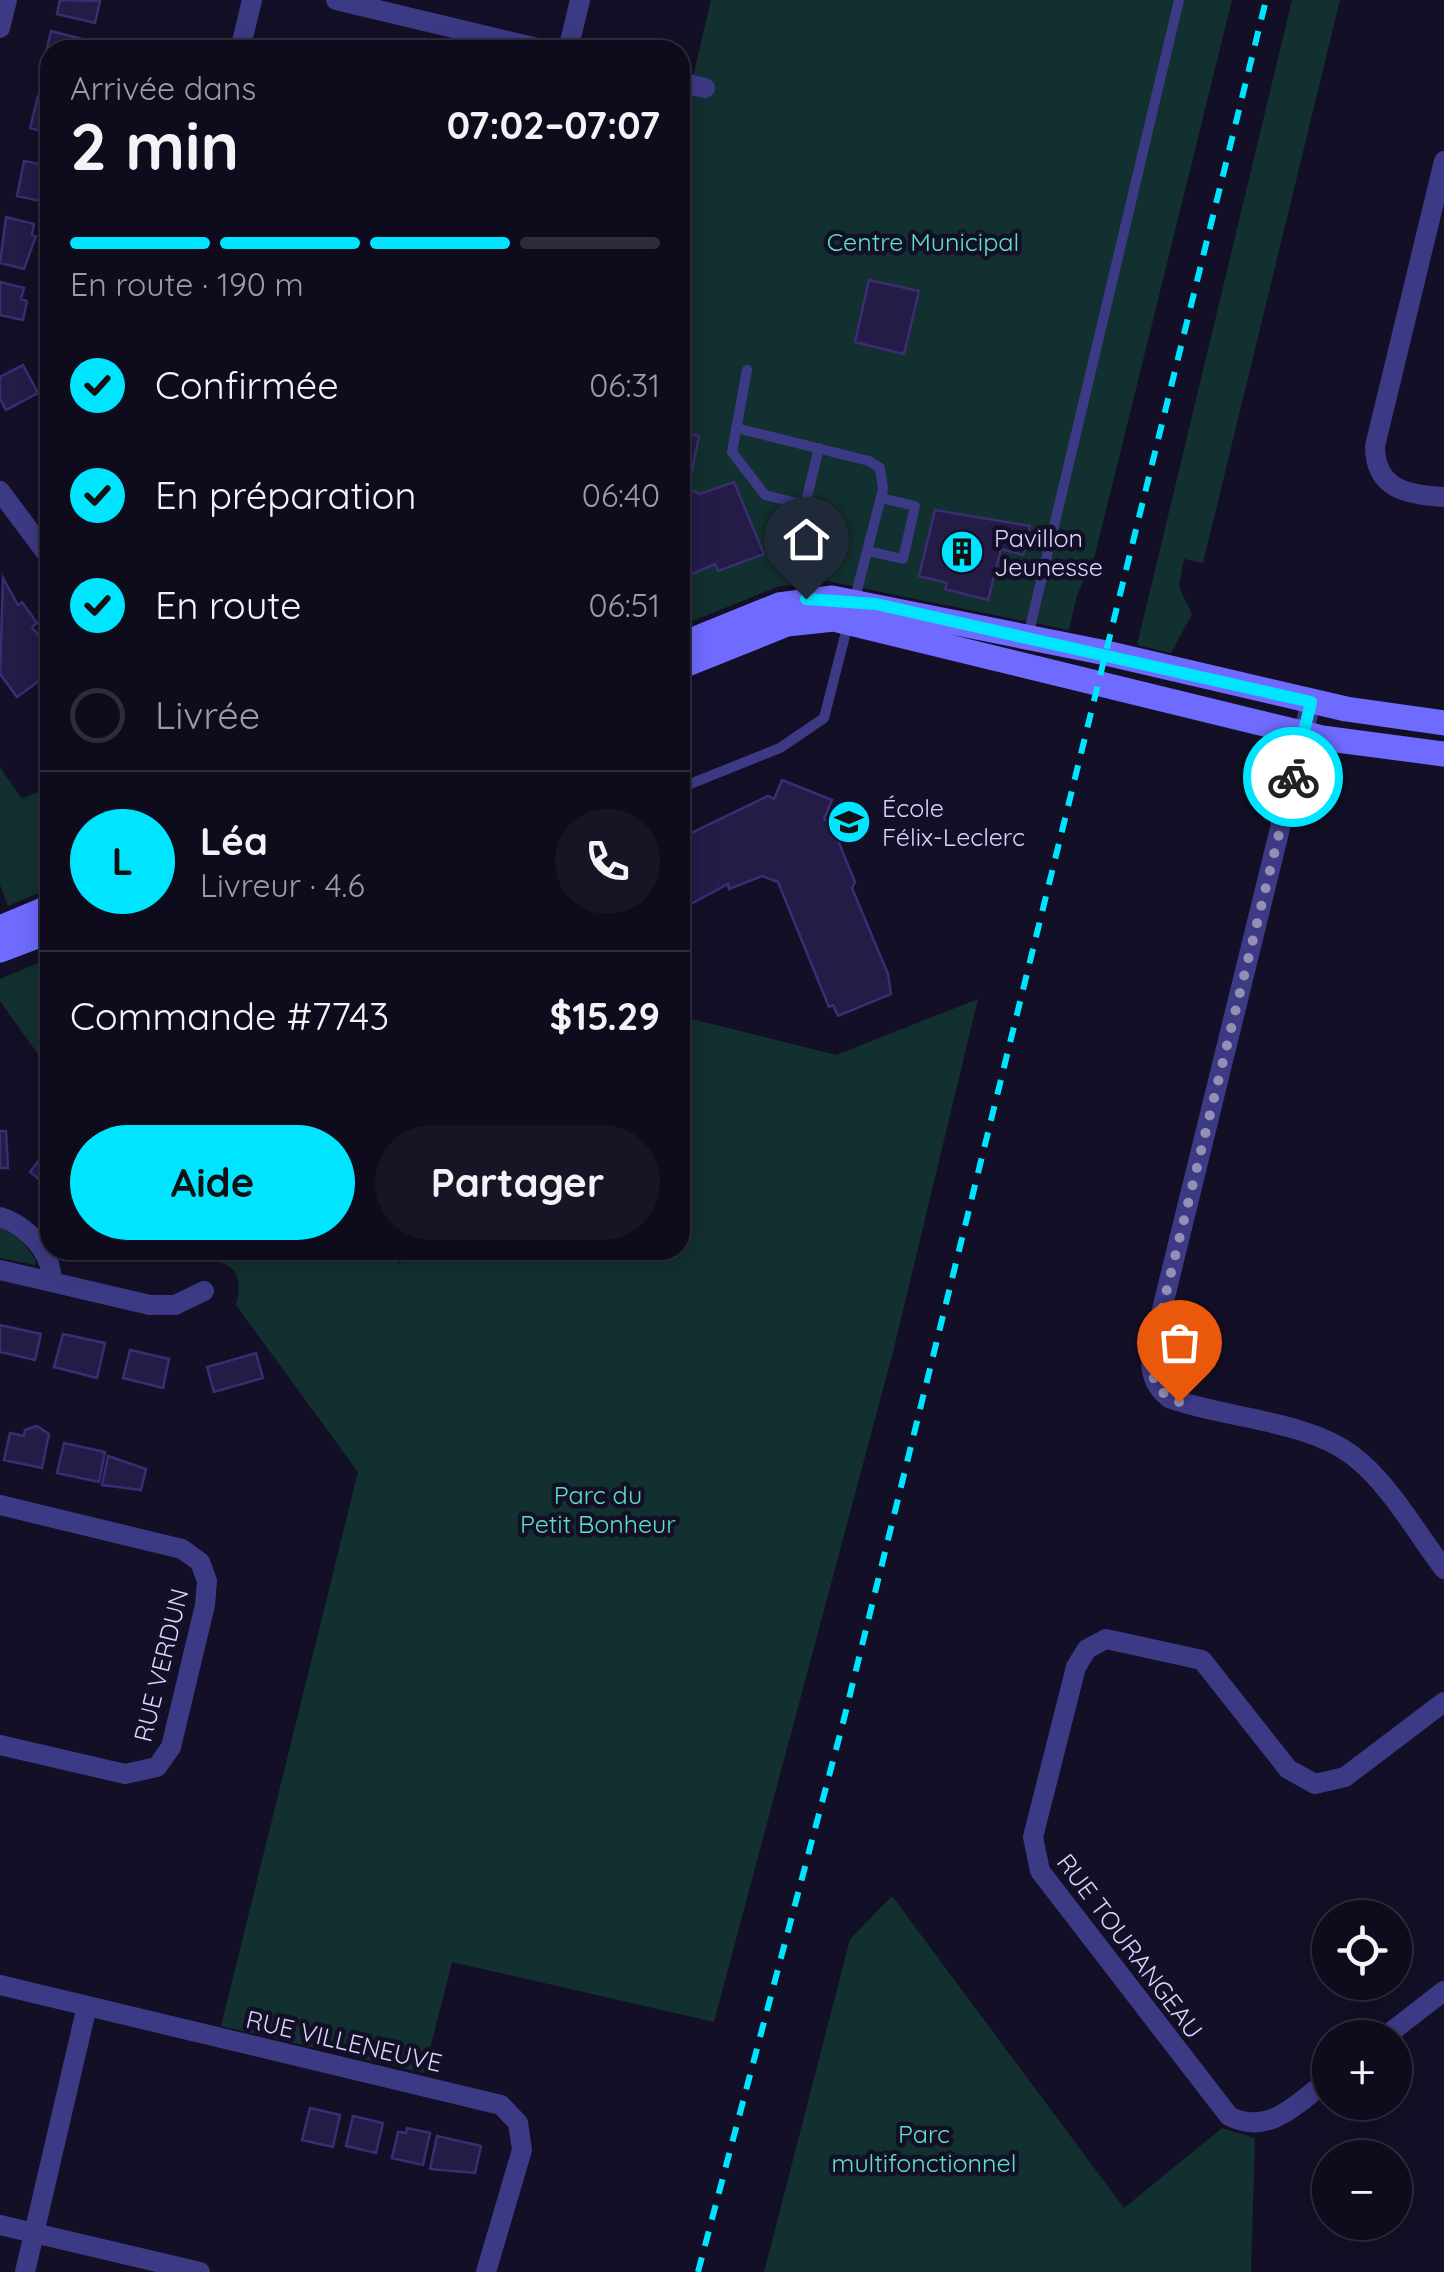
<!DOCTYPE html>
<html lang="fr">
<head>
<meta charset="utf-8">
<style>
	:root { --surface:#0e0b1c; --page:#171425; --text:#f1f3f6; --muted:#9b9ba3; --line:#2e2b3b; --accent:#00e5ff }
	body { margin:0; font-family:Quicksand,sans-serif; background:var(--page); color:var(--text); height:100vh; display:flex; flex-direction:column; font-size:38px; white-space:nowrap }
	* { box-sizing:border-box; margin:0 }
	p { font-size:32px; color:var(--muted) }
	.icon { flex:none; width:55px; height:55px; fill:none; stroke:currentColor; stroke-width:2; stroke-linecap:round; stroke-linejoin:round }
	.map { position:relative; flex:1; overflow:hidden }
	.side { position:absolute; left:40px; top:40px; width:650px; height:1220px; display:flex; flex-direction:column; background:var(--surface); border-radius:30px; box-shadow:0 5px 25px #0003,0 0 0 2px var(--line) }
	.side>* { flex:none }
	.buttons { position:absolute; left:1312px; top:1900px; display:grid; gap:20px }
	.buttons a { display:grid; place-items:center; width:100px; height:100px; border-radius:50%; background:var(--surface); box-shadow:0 5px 25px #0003,0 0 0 2px var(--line); font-size:50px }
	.pin { position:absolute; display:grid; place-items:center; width:85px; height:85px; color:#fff; margin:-102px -42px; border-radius:50% 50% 50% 0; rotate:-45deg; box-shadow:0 0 10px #0007 }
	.pin .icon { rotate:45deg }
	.courier { position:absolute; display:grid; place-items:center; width:100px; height:100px; margin:-50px; border:8px solid #00e5ff; border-radius:50%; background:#fff; color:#222; box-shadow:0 2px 12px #0007 }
	.head em { font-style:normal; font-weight:800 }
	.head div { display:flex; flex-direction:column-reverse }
	.head { display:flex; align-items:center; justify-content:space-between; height:170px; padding:0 30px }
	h1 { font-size:65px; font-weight:800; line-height:75px }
	.bar { display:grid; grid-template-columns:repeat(4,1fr); gap:15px 10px; align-content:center; height:120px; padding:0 30px }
	.bar i { height:12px; border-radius:8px; background:var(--line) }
	.bar .selected { background:var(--accent) }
	.bar p { grid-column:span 4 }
	.line { display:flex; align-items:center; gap:25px; padding:0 30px; border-top:2px solid var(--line) }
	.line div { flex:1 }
	.round { display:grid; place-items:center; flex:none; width:105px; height:105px; border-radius:52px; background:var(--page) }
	ol { padding:0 30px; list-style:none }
	li { display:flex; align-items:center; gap:30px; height:110px }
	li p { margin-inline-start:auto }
	li .icon { padding:10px; border-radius:50%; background:var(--accent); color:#111; stroke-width:4 }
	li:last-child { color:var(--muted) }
	li i { width:55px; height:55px; border:5px solid var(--line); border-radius:50% }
	.action { display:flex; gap:20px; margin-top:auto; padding:20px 30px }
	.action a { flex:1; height:115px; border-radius:60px; background:var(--accent); color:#111; font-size:40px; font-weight:800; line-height:115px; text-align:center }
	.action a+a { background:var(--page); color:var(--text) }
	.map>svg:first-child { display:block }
</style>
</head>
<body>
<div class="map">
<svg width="1444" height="2272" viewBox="0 0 1444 2272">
	<rect width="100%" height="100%" fill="#130f26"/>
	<!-- green -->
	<path fill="#12302f" d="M711 0H1232L1094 559 1077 595 1069 630 822 580 777 587 680 626V132Z
		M1292 0H1340L1203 563 1184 559 1179 587 1192 614 1171 653 1137 645Z
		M0 767 22 799 42 790 50 808V888L8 906 0 885Z
		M50 958V1071L0 1001V979Z
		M978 999 894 1348 714 2022 452 1962 424 2073 221 2026 358 1472 236 1305C249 1259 215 1264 190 1250H381L400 1264 409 1250H680V1016L836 1055Z
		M0 1227 19 1237 36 1260 35 1265 0 1258Z
		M892 1896 1124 2208 1222 2128 1255 2138 1251 2272H764L850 1939Z"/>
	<!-- building -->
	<path fill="#241b47" stroke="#3b2d73" stroke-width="2.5" d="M60 0 100 1 95 23 57 14Z
		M51 31 86 40 83 50H50V71L42 69Z
		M38 96 50 99V133L30 128Z
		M24 161 50 166V203L17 196Z
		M6 217 34 224 32 235 36 236 24 269 0 263Z
		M869 280 919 291 904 354 855 342Z
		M0 282 24 288 21 299 27 301 23 320 0 315Z
		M23 365 38 393 6 410 0 399V377Z
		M680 432 699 436 688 489 700 494 734 482 764 554 718 571 715 564 680 579Z
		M935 510 1030 526 1023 555 1001 549 988 600 945 589 947 583 919 576Z
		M3 578 18 605 22 602 37 623 32 627 50 651V673L17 697 0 674Z
		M782 780 832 800 824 819 830 821 855 882 852 888 888 974 891 994 838 1016 833 1005 829 1007 778 882 762 876 729 889 728 884 680 910V829L683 837 768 796 774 799Z
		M0 1131H6L8 1168H0Z
		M48 1149 50 1151V1188L30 1172Z
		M0 1325 41 1334 35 1360 0 1352Z
		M63 1334 105 1343 97 1378 54 1367Z
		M130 1350 169 1359 163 1388 123 1378Z
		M256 1353 263 1378 214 1392 207 1367Z
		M37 1426 49 1434 42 1468 4 1460 10 1433 24 1436 25 1430Z
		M64 1443 105 1452 99 1482 57 1473Z
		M108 1456 146 1469 141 1490 102 1485Z
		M310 2108 340 2115 333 2147 302 2140Z
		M353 2116 383 2123 376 2153 346 2146Z
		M407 2128 430 2133 423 2165 392 2158 398 2132 406 2133Z
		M437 2136 481 2146 475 2173 430 2169Z"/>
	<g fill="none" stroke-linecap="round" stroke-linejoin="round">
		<!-- lane -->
		<path stroke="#3d3a85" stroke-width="10" d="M747 370 732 452 765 495 805 505 819 448
			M736 428 869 461 880 468 883 489 854 602
			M868 551 903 559 915 506 881 498
			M1028 636 1179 0
			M680 788 780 748 824 718 848 624"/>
		<!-- street -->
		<path stroke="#3d3a85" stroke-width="20" d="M336 0 546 50
			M0 28 7 0
			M240 50 252 0
			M568 50 580 0
			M680 82 705 88
			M1444 161 1375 446C1375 489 1407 495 1444 497
			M0 491 50 558
			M1311 702 1152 1350C1149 1370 1153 1385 1169 1398 1223 1418 1306 1420 1352 1455 1389 1483 1416 1532 1444 1569
			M0 1217C26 1225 54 1253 51 1282
			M0 1270 150 1305H175L204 1291
			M0 1505 182 1549 200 1562 207 1581 205 1605 171 1747 157 1767 125 1774 0 1745
			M0 1985 501 2105 518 2123 522 2150 486 2272
			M1383 2038 1444 1991
			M1330 2078C1299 2102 1269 2137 1229 2116L1040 1871 1033 1837 1076 1667 1087 1649 1106 1639 1202 1660 1288 1769 1315 1784 1345 1777 1444 1702
			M0 2225 200 2272
			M25 2272 87 2006"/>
		<!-- secondary -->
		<path stroke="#6f6bff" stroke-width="25" d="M680 645 779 605 832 598 1106 653 1346 709 1444 723
			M680 667 787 624 834 619 1322 738 1444 754
			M0 928 50 907
			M0 950 50 931"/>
		<!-- rail -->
		<path stroke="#00e5ff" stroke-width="6" stroke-dasharray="15 12" stroke-linecap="butt" d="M698 2272 843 1723 1266 0"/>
	</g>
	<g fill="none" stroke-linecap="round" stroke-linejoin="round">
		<!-- done -->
		<path stroke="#948fb3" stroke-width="10" stroke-dasharray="0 18" d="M1179 1402C1156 1394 1148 1374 1152 1350L1293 777"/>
		<!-- route -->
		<path stroke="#00e5ff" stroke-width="12" d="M806 599 876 604 1311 702 1293 777"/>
	</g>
	<!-- icons -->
	<defs>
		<g id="building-disc" transform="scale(2.25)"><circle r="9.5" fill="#00e5ff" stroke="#130f26"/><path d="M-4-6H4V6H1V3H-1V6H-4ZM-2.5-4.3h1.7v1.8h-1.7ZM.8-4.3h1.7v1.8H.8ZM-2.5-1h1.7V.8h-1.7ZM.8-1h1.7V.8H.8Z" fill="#111"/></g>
		<g id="school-disc" transform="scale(2.25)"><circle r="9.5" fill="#00e5ff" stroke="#130f26"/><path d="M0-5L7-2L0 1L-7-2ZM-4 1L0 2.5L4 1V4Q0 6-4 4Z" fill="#111"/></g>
	</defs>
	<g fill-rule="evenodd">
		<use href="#building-disc" x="962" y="552"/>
		<use href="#school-disc" x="849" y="822"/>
	</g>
	<g text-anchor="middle" stroke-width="9" stroke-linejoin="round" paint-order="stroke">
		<!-- park labels -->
		<g font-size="25" fill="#5fe0c0" stroke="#130f26">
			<text x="923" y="251">Centre Municipal</text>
			<text x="598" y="1504">Parc du<tspan x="598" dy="29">Petit Bonheur</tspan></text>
			<text x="924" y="2143">Parc<tspan x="924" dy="29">multifonctionnel</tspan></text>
		</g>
		<!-- poi labels -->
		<g font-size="25" fill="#d9d4ff" stroke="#130f26" text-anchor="start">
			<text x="994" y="547">Pavillon<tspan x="994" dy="29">Jeunesse</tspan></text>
			<text x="882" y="817">École<tspan x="882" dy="29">Félix-Leclerc</tspan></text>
		</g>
		<!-- street labels -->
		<g font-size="25" fill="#d9d4ff" stroke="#130f26">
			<text transform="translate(161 1665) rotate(-76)" y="9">RUE VERDUN</text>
			<text transform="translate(1130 1946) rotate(53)" y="9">RUE TOURANGEAU</text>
			<text transform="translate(344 2041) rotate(13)" y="9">RUE VILLENEUVE</text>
		</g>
	</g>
</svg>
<div class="buttons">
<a><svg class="icon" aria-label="locate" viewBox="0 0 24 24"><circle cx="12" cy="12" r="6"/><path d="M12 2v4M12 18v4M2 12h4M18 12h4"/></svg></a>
<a>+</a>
<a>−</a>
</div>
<div class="pin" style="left:1179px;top:1402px;background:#ea580c"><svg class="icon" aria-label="bag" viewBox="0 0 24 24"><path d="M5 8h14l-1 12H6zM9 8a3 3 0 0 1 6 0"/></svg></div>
<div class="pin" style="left:806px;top:599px;background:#1f2937"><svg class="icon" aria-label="home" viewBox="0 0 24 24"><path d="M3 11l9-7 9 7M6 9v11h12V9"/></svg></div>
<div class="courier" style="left:1293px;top:777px"><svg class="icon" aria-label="bike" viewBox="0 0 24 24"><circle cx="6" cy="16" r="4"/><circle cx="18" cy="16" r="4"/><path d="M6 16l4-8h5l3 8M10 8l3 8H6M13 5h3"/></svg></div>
<section class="side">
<div class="head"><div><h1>2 min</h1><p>Arrivée dans</p></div><em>07:02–07:07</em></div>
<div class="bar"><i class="selected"></i><i class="selected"></i><i class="selected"></i><i></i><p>En route · 190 m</p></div>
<ol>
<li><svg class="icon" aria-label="check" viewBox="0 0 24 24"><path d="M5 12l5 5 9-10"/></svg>Confirmée<p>06:31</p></li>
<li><svg class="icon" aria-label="check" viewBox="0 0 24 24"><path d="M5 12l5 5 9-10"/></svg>En préparation<p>06:40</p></li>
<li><svg class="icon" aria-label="check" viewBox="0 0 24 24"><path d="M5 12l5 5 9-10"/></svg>En route<p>06:51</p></li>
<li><i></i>Livrée</li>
</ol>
<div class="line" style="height:180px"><b class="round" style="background:var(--accent);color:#111">L</b><div><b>Léa</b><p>Livreur · 4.6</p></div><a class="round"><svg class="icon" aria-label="phone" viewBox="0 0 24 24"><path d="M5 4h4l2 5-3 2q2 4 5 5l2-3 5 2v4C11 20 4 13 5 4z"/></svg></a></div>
<div class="line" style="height:130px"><div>Commande #7743</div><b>$15.29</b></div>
<div class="action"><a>Aide</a><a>Partager</a></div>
</section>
</div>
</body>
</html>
